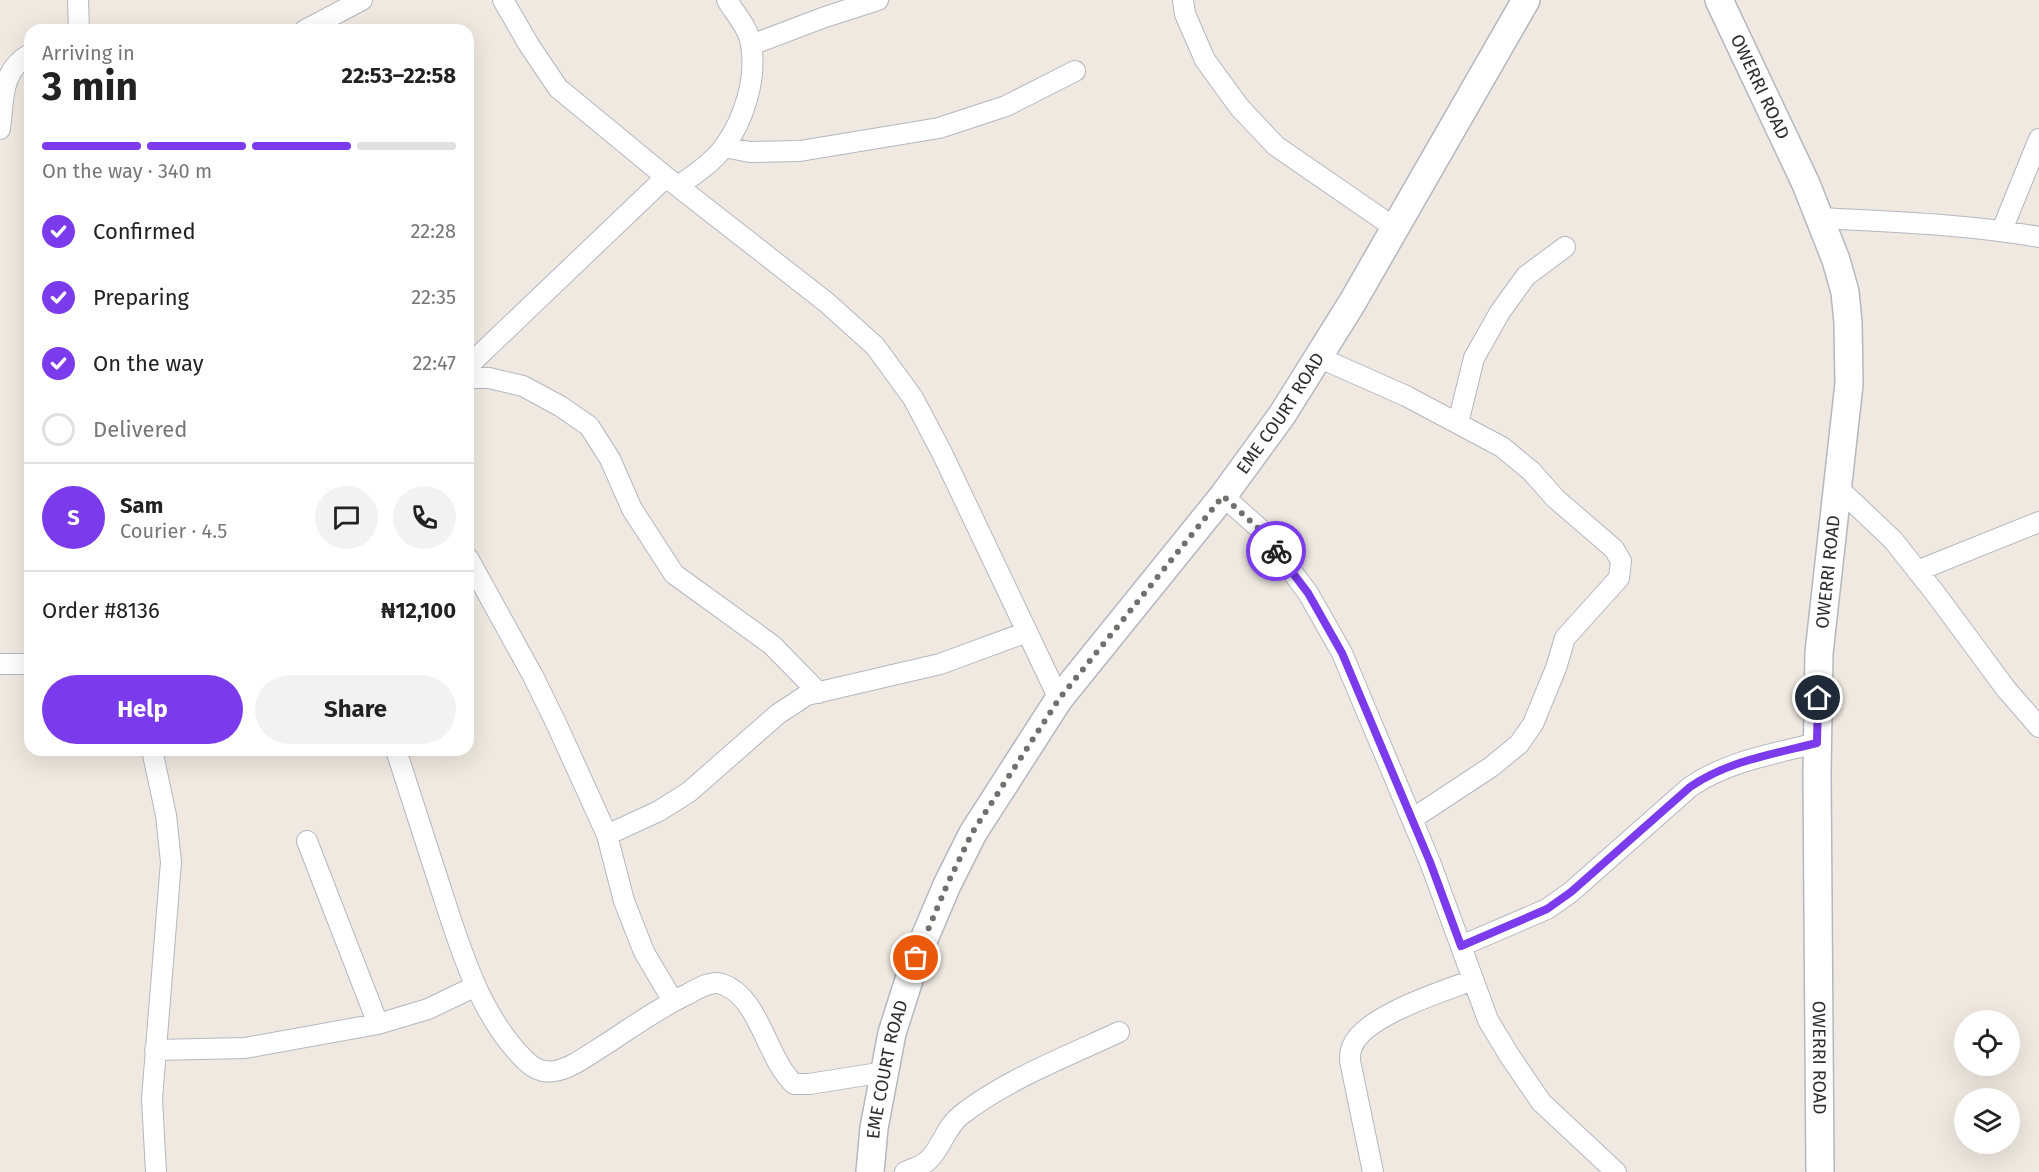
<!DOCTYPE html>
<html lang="en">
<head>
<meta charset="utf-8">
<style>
	:root { --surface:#fff; --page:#f2f2f2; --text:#222; --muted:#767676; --line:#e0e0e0; --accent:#7c3aed }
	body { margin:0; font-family:"Fira Sans",sans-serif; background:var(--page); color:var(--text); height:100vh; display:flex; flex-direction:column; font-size:22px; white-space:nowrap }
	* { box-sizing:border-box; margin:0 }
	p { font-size:20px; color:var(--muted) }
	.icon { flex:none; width:33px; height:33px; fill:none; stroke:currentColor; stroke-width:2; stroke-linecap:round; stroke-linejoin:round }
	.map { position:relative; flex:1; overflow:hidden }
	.sheet { position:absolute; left:24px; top:24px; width:450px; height:732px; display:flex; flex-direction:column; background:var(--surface); border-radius:18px; box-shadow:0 6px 24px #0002 }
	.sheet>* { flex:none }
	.buttons { position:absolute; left:1954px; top:1010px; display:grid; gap:12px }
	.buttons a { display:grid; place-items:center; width:66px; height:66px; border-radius:50%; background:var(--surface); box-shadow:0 6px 24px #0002; font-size:30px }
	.pin { position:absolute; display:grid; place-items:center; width:51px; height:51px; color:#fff; margin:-26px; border:3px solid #fff; border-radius:50%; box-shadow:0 2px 6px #0007 }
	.courier { position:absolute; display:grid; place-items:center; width:60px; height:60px; margin:-30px; border:4px solid #7c3aed; border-radius:50%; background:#fff; color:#222; box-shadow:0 2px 8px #0007 }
	.headline em { font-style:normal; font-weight:700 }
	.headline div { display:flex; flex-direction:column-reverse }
	.headline { display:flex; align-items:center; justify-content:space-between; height:102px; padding:0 18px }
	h1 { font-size:39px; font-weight:700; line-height:45px }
	.bar { display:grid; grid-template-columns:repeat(4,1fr); gap:9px 6px; align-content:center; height:72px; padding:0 18px }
	.bar i { height:8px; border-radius:4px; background:var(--line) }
	.bar .on { background:var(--accent) }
	.bar p { grid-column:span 4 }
	.line { display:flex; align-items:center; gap:15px; padding:0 18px; border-top:2px solid var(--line) }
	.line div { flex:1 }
	.round { display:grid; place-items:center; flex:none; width:63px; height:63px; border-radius:32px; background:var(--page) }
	ol { padding:0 18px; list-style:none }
	li { display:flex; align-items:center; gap:18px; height:66px }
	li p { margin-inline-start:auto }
	li .icon { padding:6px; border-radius:50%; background:var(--accent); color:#fff; stroke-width:4 }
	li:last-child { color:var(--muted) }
	li i { width:33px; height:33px; border:3px solid var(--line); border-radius:50% }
	.action { display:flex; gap:12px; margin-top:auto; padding:12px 18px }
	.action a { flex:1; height:69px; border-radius:36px; background:var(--accent); color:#fff; font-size:24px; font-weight:700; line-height:69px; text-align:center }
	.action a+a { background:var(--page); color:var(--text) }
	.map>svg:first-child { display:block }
</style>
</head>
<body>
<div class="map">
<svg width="2039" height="1172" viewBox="0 0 2039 1172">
	<rect width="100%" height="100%" fill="#efe9e1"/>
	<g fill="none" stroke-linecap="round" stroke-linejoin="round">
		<!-- street casing -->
		<g stroke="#b4b7c1" stroke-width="22">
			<path id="street" d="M78 0 79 30
				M503 0 529 45 558 88 666 177 826 302 875 346 913 398 942 453 1059 699
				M1183 0 1185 14 1205 60 1240 108 1276 146 1395 228
				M305 30 362 0
				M751 45 825 17 878 0
				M0 129C4 100 0 71 30 54
				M724 147 750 152 800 151 939 128 1006 106 1075 71
				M678 186C694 175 712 163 724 147 744 120 757 78 751 45 749 28 735 14 727 0
				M1820 218C1893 222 1967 224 2039 237
				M2002 230 2039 139
				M1318 357 1406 396 1502 447 1531 471 1556 499 1614 549 1621 561 1619 578 1565 638 1556 668 1533 724 1519 744 1491 767 1412 819
				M468 366 666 177
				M468 378H489L523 386 560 406 589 426 610 459 632 509 674 574 772 645 819 693
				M1458 423 1474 358 1500 312 1526 276 1565 247
				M1837 487 1893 540 1935 593 2006 689 2039 727
				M1223 496 1259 528 1308 593 1342 653 1430 862 1488 1020 1509 1055 1541 1102 1616 1172
				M468 558 533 676 556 723 607 835 624 901 644 952 673 1001
				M1917 571 2039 522
				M0 664H30
				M152 750 166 815 171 862 152 1099 156 1172
				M396 750C410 793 424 836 438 880 458 941 478 1015 526 1061 534 1069 544 1073 555 1071 572 1068 588 1055 603 1046 631 1028 658 1008 688 994 697 989 711 980 722 984 760 997 766 1058 794 1084H809L885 1072
				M607 835 659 811 689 792 778 714 807 695 940 664 1027 632
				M307 841 378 1024
				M1461 946 1547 909 1571 892 1690 787C1728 761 1773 754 1817 743
				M155 1050 245 1048 378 1024 428 1009 476 986
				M905 1172C914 1168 926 1165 932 1156 943 1143 947 1126 961 1115 1007 1079 1066 1057 1119 1032
				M1373 1172 1350 1061C1350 1057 1350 1051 1352 1047 1363 1016 1444 991 1473 980"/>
		</g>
		<!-- secondary casing -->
		<g stroke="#b4b7c1" stroke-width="30">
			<g id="secondary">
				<path id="s1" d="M1719 0 1806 184 1836 260 1845 292 1848 322 1849 384 1819 653 1817 773 1820 1172"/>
				<path id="s2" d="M870 1172 874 1128 892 1033 916 958 947 885 973 833 1059 699 1223 496 1282 415 1352 303 1526 0"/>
			</g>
		</g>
		<!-- street -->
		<use href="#street" stroke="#fff" stroke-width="20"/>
		<!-- secondary -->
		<use href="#secondary" stroke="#fff" stroke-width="27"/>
	</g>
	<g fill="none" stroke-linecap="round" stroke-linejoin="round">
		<!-- done -->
		<path stroke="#726f6d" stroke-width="6" stroke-dasharray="0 10.8" d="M916 958 947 885 972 833 1059 699 1223 496 1258 528 1276 551"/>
		<!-- route -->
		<path stroke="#7c3aed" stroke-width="8" d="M1276 551 1308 593 1342 653 1430 862 1461 946 1547 909 1571 892 1690 787C1728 761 1773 754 1817 743L1818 698"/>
	</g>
	<g text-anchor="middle" stroke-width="6" stroke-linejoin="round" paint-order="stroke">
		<!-- street labels -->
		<g font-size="18" fill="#2e2e2e" stroke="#fff">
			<text dy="6" stroke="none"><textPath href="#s1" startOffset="96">OWERRI ROAD</textPath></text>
			<text dy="6" stroke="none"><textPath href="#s2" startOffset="878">EME COURT ROAD</textPath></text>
			<text transform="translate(1828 572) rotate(-84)" y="6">OWERRI ROAD</text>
			<text dy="6" stroke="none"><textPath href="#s1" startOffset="1086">OWERRI ROAD</textPath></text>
			<text dy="6" stroke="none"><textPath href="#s2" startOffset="104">EME COURT ROAD</textPath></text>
		</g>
	</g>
</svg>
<div class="buttons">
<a><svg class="icon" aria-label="locate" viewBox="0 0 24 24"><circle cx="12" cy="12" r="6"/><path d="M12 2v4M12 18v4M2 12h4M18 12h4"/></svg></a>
<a><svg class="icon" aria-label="layers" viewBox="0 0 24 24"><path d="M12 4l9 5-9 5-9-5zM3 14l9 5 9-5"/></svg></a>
</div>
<div class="pin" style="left:916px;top:958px;background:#ea580c"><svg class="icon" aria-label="bag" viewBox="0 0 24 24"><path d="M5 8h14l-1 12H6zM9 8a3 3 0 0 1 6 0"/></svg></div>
<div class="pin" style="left:1818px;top:698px;background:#1f2937"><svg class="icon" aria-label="home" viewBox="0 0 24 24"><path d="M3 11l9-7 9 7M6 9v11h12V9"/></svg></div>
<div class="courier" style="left:1276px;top:551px"><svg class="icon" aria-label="bike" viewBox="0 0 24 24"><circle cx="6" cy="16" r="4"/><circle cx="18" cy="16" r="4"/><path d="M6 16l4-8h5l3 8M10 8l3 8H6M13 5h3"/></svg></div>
<section class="sheet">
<div class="headline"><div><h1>3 min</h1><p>Arriving in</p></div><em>22:53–22:58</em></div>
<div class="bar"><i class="on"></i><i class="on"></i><i class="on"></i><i></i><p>On the way · 340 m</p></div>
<ol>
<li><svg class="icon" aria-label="check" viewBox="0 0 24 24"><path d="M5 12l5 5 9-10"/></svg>Confirmed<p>22:28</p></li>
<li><svg class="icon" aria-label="check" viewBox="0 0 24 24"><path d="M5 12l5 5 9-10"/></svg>Preparing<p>22:35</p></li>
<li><svg class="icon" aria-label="check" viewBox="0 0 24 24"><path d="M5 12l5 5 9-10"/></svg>On the way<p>22:47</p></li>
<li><i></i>Delivered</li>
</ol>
<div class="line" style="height:108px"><b class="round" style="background:var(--accent);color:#fff">S</b><div><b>Sam</b><p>Courier · 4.5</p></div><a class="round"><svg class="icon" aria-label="chat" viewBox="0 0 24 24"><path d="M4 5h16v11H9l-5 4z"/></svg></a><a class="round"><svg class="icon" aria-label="phone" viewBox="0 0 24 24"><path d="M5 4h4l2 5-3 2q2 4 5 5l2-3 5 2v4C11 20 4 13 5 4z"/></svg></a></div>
<div class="line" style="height:78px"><div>Order #8136</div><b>₦12,100</b></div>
<div class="action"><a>Help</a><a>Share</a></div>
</section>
</div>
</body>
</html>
